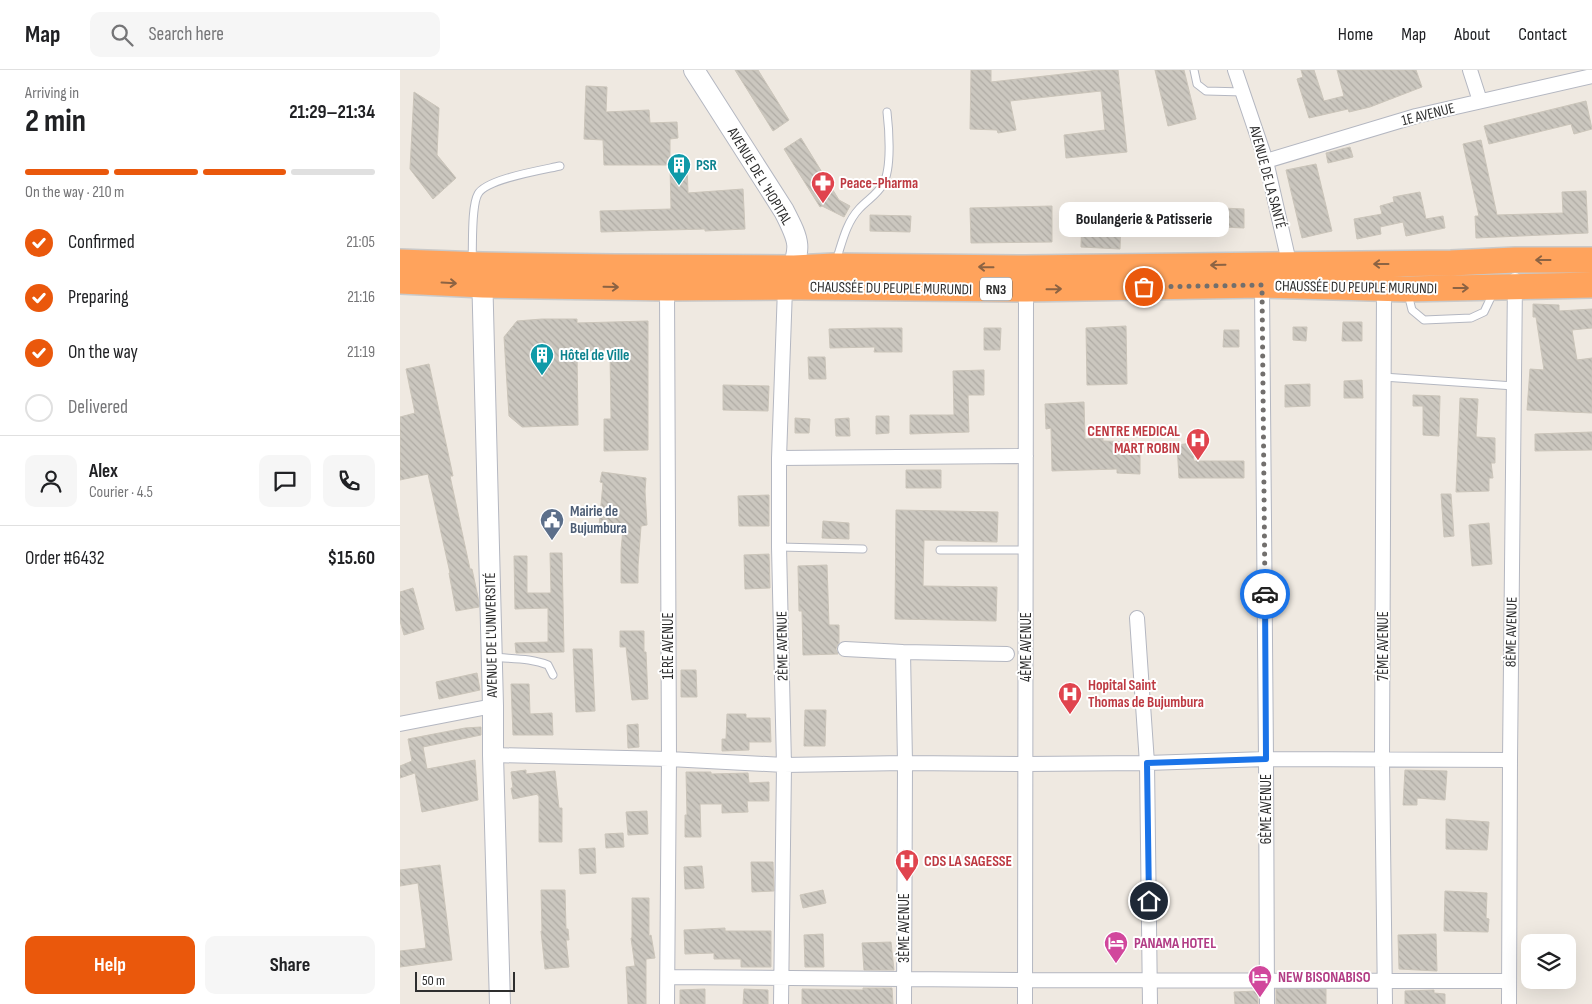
<!DOCTYPE html>
<html lang="en">
<head>
<meta charset="utf-8">
<style>
	:root { --surface:#fff; --page:#f6f6f6; --text:#202124; --muted:#757577; --line:#e0e0e0; --accent:#ea580c }
	body { margin:0; font-family:"Sofia Sans Condensed",sans-serif; background:var(--page); color:var(--text); height:100vh; display:flex; flex-direction:column; font-size:19px; white-space:nowrap }
	* { box-sizing:border-box; margin:0 }
	p { font-size:16px; color:var(--muted) }
	.icon { flex:none; width:28px; height:28px; fill:none; stroke:currentColor; stroke-width:2; stroke-linecap:round; stroke-linejoin:round }
	.map { position:relative; flex:1; overflow:hidden }
	.details { display:flex; flex-direction:column; background:var(--surface); width:400px }
	.details>* { flex:none }
	.controls { position:absolute; left:1121px; top:864px; display:grid; gap:10px }
	.controls a { display:grid; place-items:center; width:55px; height:55px; border-radius:10px; background:var(--surface); box-shadow:0 5px 20px #0002; font-size:25px }
	.scale { position:absolute; left:15px; bottom:12px; width:100px; box-sizing:border-box; padding-left:5px; border:2px solid #2e2e2e; border-top:0; font-size:14px; line-height:18px; white-space:nowrap; color:#2e2e2e; -webkit-text-stroke:4px #fff; paint-order:stroke }
	.pin { position:absolute; display:grid; place-items:center; width:42px; height:42px; color:#fff; margin:-21px; border:2px solid #fff; border-radius:50%; box-shadow:0 1px 5px #0007 }
	.courier { position:absolute; display:grid; place-items:center; width:50px; height:50px; margin:-25px; border:4px solid #1a73e8; border-radius:50%; background:#fff; color:#222; box-shadow:0 1px 6px #0007 }
	.bubble { position:absolute; height:35px; border-radius:10px; background:var(--surface); box-shadow:0 5px 20px #0002; font-size:16px; font-weight:700; line-height:35px; text-align:center }
	.head em { font-style:normal; font-weight:700 }
	.head div { display:flex; flex-direction:column-reverse }
	.head { display:flex; align-items:center; justify-content:space-between; height:85px; padding:0 25px }
	h1 { font-size:32px; font-weight:700; line-height:38px }
	.bar { display:grid; grid-template-columns:repeat(4,1fr); gap:8px 5px; align-content:center; height:60px; padding:0 25px }
	.bar i { height:6px; border-radius:4px; background:var(--line) }
	.bar .active { background:var(--accent) }
	.bar p { grid-column:span 4 }
	.line { display:flex; align-items:center; gap:12px; padding:0 25px; border-top:1px solid var(--line) }
	.line div { flex:1 }
	.round { display:grid; place-items:center; flex:none; width:52px; height:52px; border-radius:10px; background:var(--page) }
	ol { padding:0 25px; list-style:none }
	li { display:flex; align-items:center; gap:15px; height:55px }
	li p { margin-inline-start:auto }
	li .icon { padding:5px; border-radius:50%; background:var(--accent); color:#fff; stroke-width:4 }
	li:last-child { color:var(--muted) }
	li i { width:28px; height:28px; border:2px solid var(--line); border-radius:50% }
	.primary-button { display:flex; gap:10px; margin-top:auto; padding:10px 25px }
	.primary-button a { flex:1; height:58px; border-radius:10px; background:var(--accent); color:#fff; font-size:20px; font-weight:700; line-height:58px; text-align:center }
	.primary-button a+a { background:var(--page); color:var(--text) }
	header { display:flex; align-items:center; gap:30px; box-sizing:border-box; height:70px; padding:0 25px; background:var(--surface); border-bottom:1px solid var(--line) }
	header strong { font-size:24px }
	nav { display:flex; gap:28px; margin-inline-start:auto; font-size:18px }
	.search { width:350px; height:45px; background:var(--page); display:flex; align-items:center; gap:12px; box-sizing:border-box; padding:0 18px; border-radius:10px; color:var(--muted); font-size:19px }
	main { display:flex; flex:1; min-height:0 }
	.map>svg:first-child { display:block }
</style>
</head>
<body>
<header>
<strong>Map</strong>
<div class="search"><svg class="icon" aria-label="search" viewBox="0 0 24 24"><circle cx="10" cy="10" r="6"/><path d="M15 15l6 6"/></svg>Search here</div>
<nav><a>Home</a><a>Map</a><a>About</a><a>Contact</a></nav>
</header>
<main>
<section class="details">
<div class="head"><div><h1>2 min</h1><p>Arriving in</p></div><em>21:29–21:34</em></div>
<div class="bar"><i class="active"></i><i class="active"></i><i class="active"></i><i></i><p>On the way · 210 m</p></div>
<ol>
<li><svg class="icon" aria-label="check" viewBox="0 0 24 24"><path d="M5 12l5 5 9-10"/></svg>Confirmed<p>21:05</p></li>
<li><svg class="icon" aria-label="check" viewBox="0 0 24 24"><path d="M5 12l5 5 9-10"/></svg>Preparing<p>21:16</p></li>
<li><svg class="icon" aria-label="check" viewBox="0 0 24 24"><path d="M5 12l5 5 9-10"/></svg>On the way<p>21:19</p></li>
<li><i></i>Delivered</li>
</ol>
<div class="line" style="height:90px"><a class="round"><svg class="icon" aria-label="person" viewBox="0 0 24 24"><circle cx="12" cy="8" r="4"/><path d="M4 21q1-7 8-7t8 7"/></svg></a><div><b>Alex</b><p>Courier · 4.5</p></div><a class="round"><svg class="icon" aria-label="chat" viewBox="0 0 24 24"><path d="M4 5h16v11H9l-5 4z"/></svg></a><a class="round"><svg class="icon" aria-label="phone" viewBox="0 0 24 24"><path d="M5 4h4l2 5-3 2q2 4 5 5l2-3 5 2v4C11 20 4 13 5 4z"/></svg></a></div>
<div class="line" style="height:65px"><div>Order #6432</div><b>$15.60</b></div>
<div class="primary-button"><a>Help</a><a>Share</a></div>
</section>
<div class="map">
<svg width="1192" height="934" viewBox="0 0 1192 934">
	<defs>
		<pattern id="building-back-hatch" width="6" height="6" patternUnits="userSpaceOnUse" patternTransform="scale(1.25)"><rect width="6" height="6" fill="#cbc7bf"/><path d="M-1 5l2 2M0 0l6 6M5-1l2 2" fill="none" stroke="#afaba4"/></pattern>
	</defs>
	<rect width="100%" height="100%" fill="#efe9e1"/>
	<!-- building -->
	<path fill="url(#building-back-hatch)" stroke="#cbc5ba" d="M335 0H358L389 50 373 61Z
		M571 0H591V12L699 0H718L727 82 666 88 664 65 705 60 701 21 610 31 616 60 598 63 597 60 570 59Z
		M755 0H784L796 49 768 56Z
		M901 0H914L924 31 944 26 937 0H1016L1022 17 970 37 949 42 948 39 909 48 897 9 903 7Z
		M186 16 207 17 206 42 249 40 250 53 277 52 278 68 270 69V95H204L203 70 184 69Z
		M14 22 39 38 37 85 56 108 33 129 10 99Z
		M1186 31 1192 59 1174 64 1171 54 1089 74 1084 56Z
		M401 68 439 130 450 136 444 147 422 136 420 137 384 79Z
		M1081 70 1097 145 1163 143 1162 122 1186 121 1188 163 1076 168 1075 146H1079L1063 74Z
		M950 77 953 87 928 93 926 83Z
		M287 94 288 123 343 119 345 159 305 161V159L201 162 200 141 271 139 270 95Z
		M916 94 932 161 902 168 886 100Z
		M1020 122 1026 149 1043 146 1045 158 1006 166 1003 152 980 157 981 164 957 169 954 149 982 144 980 136 994 132 993 127Z
		M652 136V172L571 173 570 138Z
		M822 138 844 139V158L822 157Z
		M682 144 721 145 720 179 681 177Z
		M470 145 511 146 510 162 470 161Z
		M1133 234 1159 235V241L1192 239V258L1172 260 1177 290 1192 288V343L1127 340 1130 299 1144 300 1136 247H1133Z
		M142 249H177V253L248 251V380L204 381V349H211L210 281 177 282 178 355 122 357 109 346 104 267 117 251Z
		M943 252H962V271H942Z
		M726 256 727 314 687 315 686 258Z
		M893 257H907L906 271 893 270Z
		M475 258H502V282H474L475 277 430 278 429 259Z
		M584 258H601L600 280H584Z
		M824 260H839V277H823Z
		M408 287H425L426 309H409Z
		M29 294 53 406H50L70 499H72L79 532V537L56 541 49 503H50L28 404 0 410V347L15 343 6 299Z
		M584 300V325H568L569 362 510 364V345H554L553 301Z
		M962 310 963 328H944V311Z
		M910 314V336L885 337V315Z
		M323 315 369 316 368 341 323 340Z
		M1013 325 1040 326 1039 366 1023 365V336H1013Z
		M1060 328 1078 329 1076 367 1095 368V393H1091L1093 408H1089V421L1056 422Z
		M684 332 685 369 703 368V371L740 372V404L717 403V399L652 401 651 358 646 359 645 334Z
		M476 346H489V363L476 364Z
		M395 348 410 349 409 363H395Z
		M449 348 450 366H436L435 349Z
		M1192 362V380L1135 381V364Z
		M792 373 794 391H844V408H779L777 375Z
		M506 400H541V418H506Z
		M202 402 246 408 245 421 247 455 241 456 238 496V513H221V481L223 458 199 456 203 413 200 412Z
		M1041 424H1051L1054 466 1044 467Z
		M369 425V456H339L338 426Z
		M496 440 598 442 597 472 524 470 523 516 597 517 596 551 495 549Z
		M423 451 449 453V469L422 468Z
		M1089 453 1092 494 1072 496 1069 455Z
		M150 483H162L164 582 116 583 115 573 148 572V538L115 539 114 486H127V523H151Z
		M369 484 370 518 345 519 344 485Z
		M427 495 429 555H439V573L436 579 438 584 403 585 402 541H399L398 496Z
		M13 518 24 559 4 565 0 551V522Z
		M220 561H244V582H246L248 629 232 630 226 577H220Z
		M173 579H192L195 641 176 642Z
		M281 600H296L297 627H281Z
		M77 603 80 620 39 629 36 612Z
		M111 614H129L130 644 152 643 153 665H113Z
		M405 640H426L425 676H404Z
		M327 644H346V648H370L371 672H349V680L322 681V669H326Z
		M238 654 239 677 228 678 227 655Z
		M81 657V665L23 677 27 699 75 690 78 730 22 742 15 703 0 708V696L12 691 8 669 65 658Z
		M126 700V704L155 701 159 738H162V772H139V726H138V724L113 729 111 718H113L111 702Z
		M1005 700 1047 701 1045 730 1017 728V735H1003Z
		M286 702H311V704L348 703 349 713 369 712V731H347L348 742 322 743V734H300L301 767H285V745H287Z
		M247 741 248 764 228 765 226 742Z
		M1046 749 1089 752 1087 780 1046 779Z
		M223 763 224 777 206 778 205 764Z
		M195 778 196 803 180 804 179 779Z
		M351 792H373L374 821 352 822Z
		M40 795 52 890 0 897V881L26 878 18 813 0 816V800Z
		M302 796 304 818 285 819 284 797Z
		M141 820H165L166 859H168L169 870H166L169 897 145 899 141 861H142Z
		M423 820 426 833 403 838 400 825Z
		M1045 821 1087 823 1086 848 1089 849 1088 862 1044 861Z
		M232 828H249V866L251 865 255 888 246 889V934H228L226 897 235 896 231 868H232Z
		M325 858V861H371V897H341V889H314V883L285 884 284 860Z
		M423 864 424 897H405L404 865Z
		M1036 864 1037 901 999 899 998 865Z
		M491 872 494 900H464L462 873Z
		M463 918H492L493 934H402V919L463 920Z
		M305 919V934H280V920Z
		M344 919 368 920V934H343Z
		M876 919H926V934H876Z
		M1034 920V923L1045 924V934H1005V921Z
		M858 921V934H835L834 922Z"/>
	<g fill="none" stroke-linecap="round" stroke-linejoin="round">
		<!-- lane casing -->
		<g stroke="#b4b7c1" stroke-width="9">
			<path id="lane" d="M794 0 797 14 806 21 844 22
				M72 190C73 175 71 136 78 124 86 109 142 100 160 96
				M436 191C442 173 446 153 459 139 467 130 477 125 483 114 492 99 489 59 487 42
				M1008 224 1012 240 1024 250 1071 248 1084 242 1093 223
				M983 307 1114 316
				M379 477 463 479
				M540 480H626
				M93 587C112 589 131 588 148 595L153 605"/>
		</g>
		<!-- street casing -->
		<g stroke="#b4b7c1" stroke-width="16">
			<path id="street" d="M835 0 866 91 891 201
				M1070 0 1080 31
				M866 91 1016 46 1192 6
				M862 215 866 689 867 934
				M984 219 982 690 985 934
				M379 388 626 386
				M737 548 747 693 750 934
				M445 579 503 582 607 584
				M503 582 505 693 504 934
				M0 654 93 636
				M93 685 269 689 384 695 505 693 626 694 747 693 866 689 1110 690
				M268 907 625 910 1109 911
				M267 934 269 689 267 218
				M381 934 384 695 379 477V388L385 218
				M625 934 626 219
				M1109 934 1110 690 1115 210"/>
		</g>
		<!-- secondary casing -->
		<g stroke="#b4b7c1" stroke-width="22">
			<path id="secondary" d="M294 0 384 141C400 172 402 177 388 210
				M82 200 93 636V685L100 934"/>
		</g>
		<!-- highway casing -->
		<g stroke="#c9c9c9" stroke-width="28">
			<path id="highway" d="M0 192 82 195 215 197 394 198 434 196 625 198 1051 193 1115 190H1192
				M0 211 83 215 267 218 400 217 626 219 862 215 1006 219 1192 215"/>
		</g>
		<!-- lane -->
		<use href="#lane" stroke="#fff" stroke-width="7"/>
		<!-- street -->
		<use href="#street" stroke="#fff" stroke-width="14"/>
		<!-- secondary -->
		<use href="#secondary" stroke="#fff" stroke-width="20"/>
		<!-- highway -->
		<use href="#highway" stroke="#ffa35c" stroke-width="25"/>
	</g>
	<!-- one-way arrows -->
	<defs><path id="oneway-shaft" d="M-6 0H5M1.5-3L5.5 0L1.5 3" fill="none" stroke-width="1.6" stroke-linecap="round" stroke-linejoin="round" transform="scale(1.25)"/></defs>
	<g stroke="#8c6343">
		<use href="#oneway-shaft" transform="translate(1143 190) rotate(-180)"/>
		<use href="#oneway-shaft" transform="translate(981 194) rotate(180)"/>
		<use href="#oneway-shaft" transform="translate(818 195) rotate(179)"/>
		<use href="#oneway-shaft" transform="translate(586 197) rotate(-179)"/>
		<use href="#oneway-shaft" transform="translate(49 213) rotate(3)"/>
		<use href="#oneway-shaft" transform="translate(211 217) rotate(1)"/>
		<use href="#oneway-shaft" transform="translate(1061 218)"/>
		<use href="#oneway-shaft" transform="translate(654 219) rotate(-1)"/>
	</g>
	<g fill="none" stroke-linecap="round" stroke-linejoin="round">
		<!-- done -->
		<path stroke="#726f6d" stroke-width="5" stroke-dasharray="0 9" d="M744 217 862 215 865 524"/>
		<!-- route -->
		<path stroke="#1a73e8" stroke-width="6" d="M749 831 747 693 866 689 865 524"/>
	</g>
	<!-- icons -->
	<defs>
		<g id="building-pin" transform="scale(1.25)"><path d="M0 17L-7.5 6A9.5 9.5 0 1 1 7.5 6Z" fill="#0f9aa8" stroke="#fff"/><path d="M-4-6H4V6H1V3H-1V6H-4ZM-2.5-4.3h1.7v1.8h-1.7ZM.8-4.3h1.7v1.8H.8ZM-2.5-1h1.7V.8h-1.7ZM.8-1h1.7V.8H.8Z" fill="#fff"/></g>
		<g id="pharmacy-pin" transform="scale(1.25)"><path d="M0 17L-7.5 6A9.5 9.5 0 1 1 7.5 6Z" fill="#e0444e" stroke="#fff"/><path d="M-2-6h4v4h4v4h-4v4h-4v-4h-4v-4h4Z" fill="#fff"/></g>
		<g id="hospital-pin" transform="scale(1.25)"><path d="M0 17L-7.5 6A9.5 9.5 0 1 1 7.5 6Z" fill="#e0444e" stroke="#fff"/><path d="M-5-5h3v3.5h4V-5h3V5h-3V1.5h-4V5h-3Z" fill="#fff"/></g>
		<g id="civic-pin" transform="scale(1.25)"><path d="M0 17L-7.5 6A9.5 9.5 0 1 1 7.5 6Z" fill="#5c6f8a" stroke="#fff"/><path d="M-.6-6.5H3V-4.5H.6V-3L4-1V1h2V6H-6V1h2V-1L-.6-3ZM-1.2 2.5V6h2.4V2.5Z" fill="#fff"/></g>
		<g id="hotel-pin" transform="scale(1.25)"><path d="M0 17L-7.5 6A9.5 9.5 0 1 1 7.5 6Z" fill="#d1479c" stroke="#fff"/><path d="M-6-4.5h1.5V1H6V5H4.5V3h-9V5H-6ZM-4 0a1.8 1.8 0 1 1 3.6 0ZM.5 0V-2.5h3Q6-2.5 6 0Z" fill="#fff"/></g>
	</defs>
	<g fill-rule="evenodd">
		<use href="#building-pin" x="279" y="95"/>
		<use href="#pharmacy-pin" x="423" y="113"/>
		<use href="#building-pin" x="142" y="285"/>
		<use href="#hospital-pin" x="798" y="370"/>
		<use href="#civic-pin" x="152" y="450"/>
		<use href="#hospital-pin" x="670" y="624"/>
		<use href="#hospital-pin" x="507" y="791"/>
		<use href="#hotel-pin" x="716" y="873"/>
		<use href="#hotel-pin" x="860" y="907"/>
	</g>
	<g text-anchor="middle" stroke-width="4" stroke-linejoin="round" paint-order="stroke">
		<!-- shield labels -->
		<rect fill="#fff" stroke="#6d6d6d" stroke-width="1" x="580" y="207.5" width="32" height="23" rx="4"/>
		<g font-size="14" font-weight="bold" fill="#2e2e2e">
			<text x="596" y="224">RN3</text>
		</g>
		<!-- street labels -->
		<g font-size="15" fill="#2e2e2e" stroke="#fff">
			<text transform="translate(1028 44) rotate(-14)" y="5">1E AVENUE</text>
			<text transform="translate(360 106) rotate(59)" y="5">AVENUE DE L 'HOPITAL</text>
			<text transform="translate(868 107) rotate(75)" y="5">AVENUE DE LA SANTÉ</text>
			<text transform="translate(956 217) rotate(1)" y="5">CHAUSSÉE DU PEUPLE MURUNDI</text>
			<text transform="translate(491 218) rotate(1)" y="5">CHAUSSÉE DU PEUPLE MURUNDI</text>
			<text transform="translate(1111 562) rotate(-89)" y="5">8ÈME AVENUE</text>
			<text transform="translate(91 565) rotate(-91)" y="5">AVENUE DE L'UNIVERSITÉ</text>
			<text transform="translate(268 576) rotate(-90)" y="5">1ÈRE AVENUE</text>
			<text transform="translate(382 576) rotate(-91)" y="5">2ÈME AVENUE</text>
			<text transform="translate(983 576) rotate(-90)" y="5">7ÈME AVENUE</text>
			<text transform="translate(626 577) rotate(-90)" y="5">4ÈME AVENUE</text>
			<text transform="translate(866 739) rotate(-90)" y="5">6ÈME AVENUE</text>
			<text transform="translate(504 858) rotate(-90)" y="5">3ÈME AVENUE</text>
		</g>
		<!-- culture labels -->
		<g font-size="15" font-weight="bold" fill="#0d838f" stroke="#fff" text-anchor="start">
			<text x="296" y="100">PSR</text>
			<text x="160" y="290">Hôtel de Ville</text>
		</g>
		<!-- health labels -->
		<g font-size="15" font-weight="bold" fill="#be3a42" stroke="#fff" text-anchor="start">
			<text x="440" y="118">Peace-Pharma</text>
			<text x="780" y="366" text-anchor="end">CENTRE MEDICAL<tspan x="780" dy="17">MART ROBIN</tspan></text>
			<text x="688" y="620">Hopital Saint<tspan x="688" dy="17">Thomas de Bujumbura</tspan></text>
			<text x="524" y="796">CDS LA SAGESSE</text>
		</g>
		<!-- service labels -->
		<g font-size="15" font-weight="bold" fill="#4e5e75" stroke="#fff" text-anchor="start">
			<text x="170" y="446">Mairie de<tspan x="170" dy="17">Bujumbura</tspan></text>
		</g>
		<!-- hotel labels -->
		<g font-size="15" font-weight="bold" fill="#b23c85" stroke="#fff" text-anchor="start">
			<text x="734" y="878">PANAMA HOTEL</text>
			<text x="878" y="912">NEW BISONABISO</text>
		</g>
	</g>
</svg>
<div class="controls">
<a><svg class="icon" aria-label="layers" viewBox="0 0 24 24"><path d="M12 4l9 5-9 5-9-5zM3 14l9 5 9-5"/></svg></a>
</div>
<div class="scale">50 m</div>
<div class="pin" style="left:744px;top:217px;background:#ea580c"><svg class="icon" aria-label="bag" viewBox="0 0 24 24"><path d="M5 8h14l-1 12H6zM9 8a3 3 0 0 1 6 0"/></svg></div>
<div class="pin" style="left:749px;top:831px;background:#1f2937"><svg class="icon" aria-label="home" viewBox="0 0 24 24"><path d="M3 11l9-7 9 7M6 9v11h12V9"/></svg></div>
<div class="courier" style="left:865px;top:524px"><svg class="icon" aria-label="car" viewBox="0 0 24 24"><path d="M5 17H2v-5l4-1 3-4h7l3 4 3 1v5h-3M9 17h6M6 11h13"/><circle cx="7" cy="17" r="2"/><circle cx="17" cy="17" r="2"/></svg></div>
<div class="bubble" style="left:659px;top:132px;width:170px">Boulangerie &amp; Patisserie</div>
</div>
</main>
</body>
</html>
